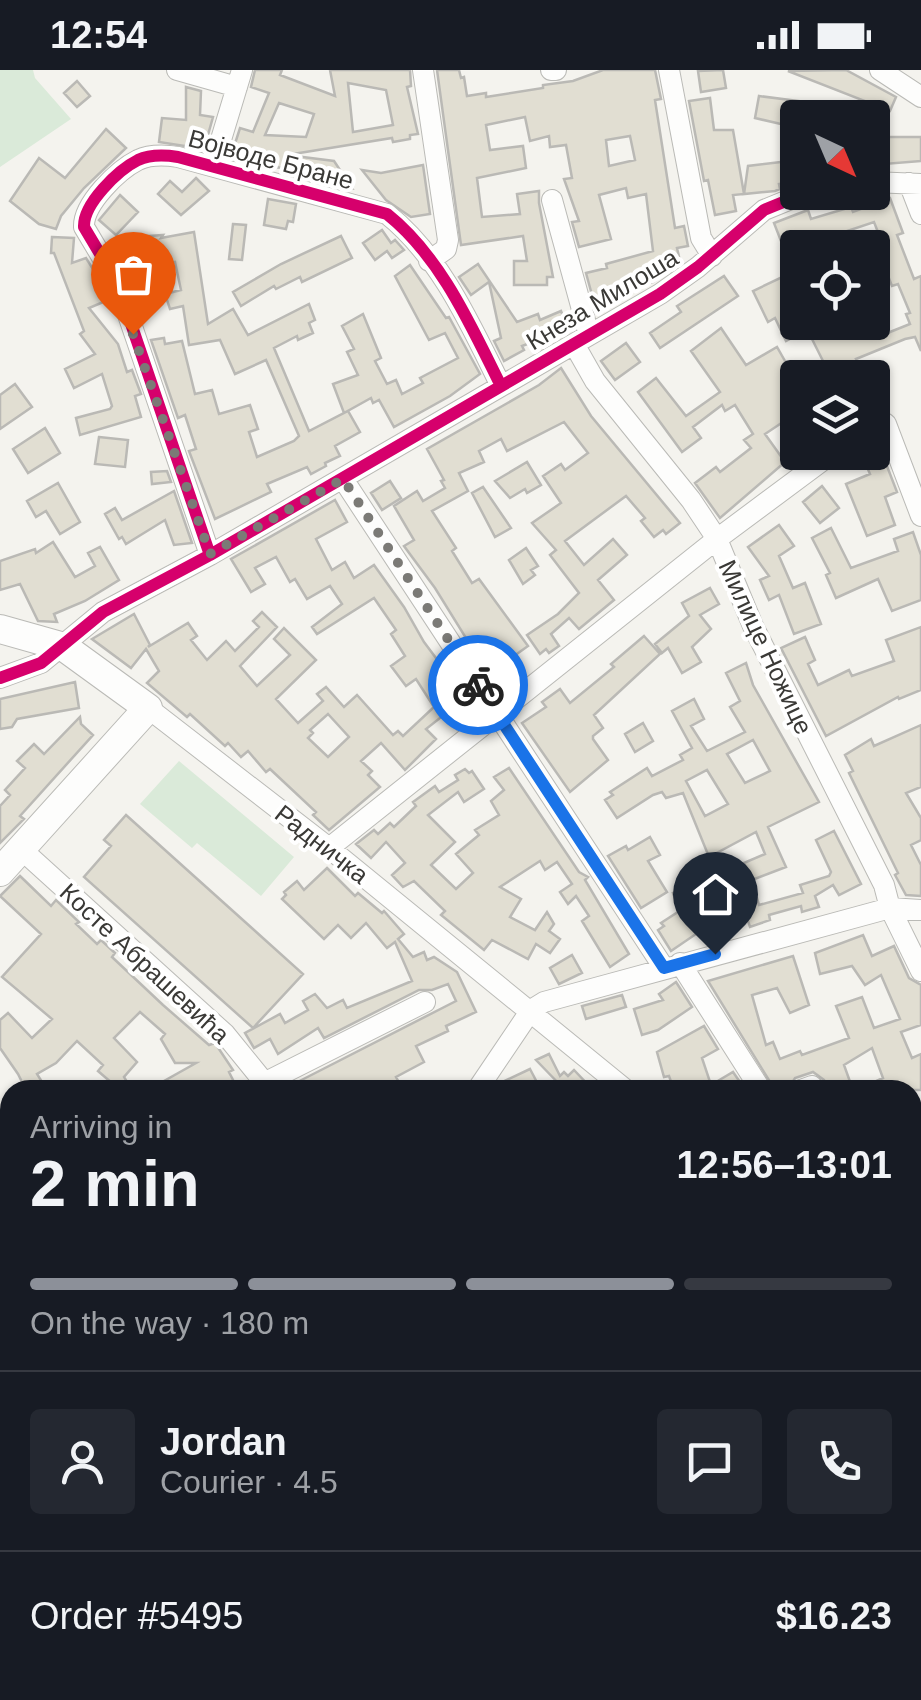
<!DOCTYPE html>
<html lang="en">
<head>
<meta charset="utf-8">
<style>
	:root { --surface:#171b24; --page:#242831; --text:#f1f3f6; --muted:#9ea1a6; --line:#363941; --accent:#8c9099 }
	body { margin:0; font-family:Helvetica,sans-serif; background:var(--page); color:var(--text); height:100vh; display:flex; flex-direction:column; font-size:38px; white-space:nowrap }
	* { box-sizing:border-box; margin:0 }
	p { font-size:32px; color:var(--muted) }
	.icon { flex:none; width:55px; height:55px; fill:none; stroke:currentColor; stroke-width:2; stroke-linecap:round; stroke-linejoin:round }
	.map { position:relative; flex:1; overflow:hidden }
	.drawer { position:absolute; left:0px; top:1010px; width:922px; height:620px; display:flex; flex-direction:column; background:var(--surface); border-radius:30px 30px 0 0; box-shadow:0 2px 8px #0004 }
	.drawer>* { flex:none }
	.needle { width:65px; rotate:136deg }
	.fabs { position:absolute; left:780px; top:30px; display:grid; gap:20px }
	.fabs a { display:grid; place-items:center; width:110px; height:110px; border-radius:10px; background:var(--surface); box-shadow:0 2px 8px #0004; font-size:50px }
	.pin { position:absolute; display:grid; place-items:center; width:85px; height:85px; color:#fff; margin:-102px -42px; border-radius:50% 50% 50% 0; rotate:-45deg; box-shadow:0 0 10px #0007 }
	.pin .icon { rotate:45deg }
	.courier { position:absolute; display:grid; place-items:center; width:100px; height:100px; margin:-50px; border:8px solid #1a73e8; border-radius:50%; background:#fff; color:#222; box-shadow:0 2px 12px #0007 }
	.overview em { font-style:normal; font-weight:700 }
	.overview div { display:flex; flex-direction:column-reverse }
	.overview { display:flex; align-items:center; justify-content:space-between; height:170px; padding:0 30px }
	h1 { font-size:65px; font-weight:700; line-height:75px }
	.bar { display:grid; grid-template-columns:repeat(4,1fr); gap:15px 10px; align-content:center; height:120px; padding:0 30px }
	.bar i { height:12px; border-radius:8px; background:var(--line) }
	.bar .on { background:var(--accent) }
	.bar p { grid-column:span 4 }
	.line { display:flex; align-items:center; gap:25px; padding:0 30px; border-top:2px solid var(--line) }
	.line div { flex:1 }
	.round { display:grid; place-items:center; flex:none; width:105px; height:105px; border-radius:10px; background:var(--page) }
	.status { display:flex; justify-content:space-between; align-items:center; height:70px; padding:0 50px; background:var(--surface); direction:ltr }
	.status svg { height:28px; fill:currentColor }
	.map>svg:first-child { display:block }
</style>
</head>
<body>
<div class="status"><b>12:54</b><svg viewBox="0 0 49 12"><path d="M0 12V9h3v3zM5 12V6h3v6zM10 12V3h3v9zM15 12V0h3v12zM26 1h20v11H26zM47 4h2v5h-2z"/></svg></div>
<div class="map">
<svg width="921" height="1630" viewBox="0 0 921 1630">
	<rect width="100%" height="100%" fill="#f4f3ee"/>
	<!-- green -->
	<path fill="#daead9" d="M0 0H33L35 8 71 49 0 97Z
		M179 691 294 787 261 826 197 773 192 778 140 734Z"/>
	<!-- building -->
	<path fill="#e1ded2" stroke="#bab9b5" stroke-width="2.5" fill-rule="evenodd" d="M255 0H282L280 5 335 26 330 0H410L411 16 407 17 418 64 410 65V69L393 72 392 68 287 85 334 91 352 118 284 102 285 98 271 97V94L232 83 240 58 253 62 269 23 251 17ZM348 13 386 20 393 55 353 62ZM279 33 314 44 306 67 265 65Z
		M437 0H459L461 8 464 7 467 26 486 23V27L543 18V15L573 11 603 0H655L661 29 655 30 675 158 684 156 688 176 677 178 680 191 652 197 656 210 653 212 607 222 610 232 595 236 586 203 607 198 606 194 653 181 646 124 628 128 626 118 599 125 611 169 579 177 572 152 579 151 564 109 572 108 566 75 550 77 549 66 530 71 525 47 486 55 490 80 523 76 526 98 477 108 482 147 520 144 517 124 539 121V133L553 207H547V215H514V191H527L523 166 461 175ZM630 66 635 90 609 96 606 70Z
		M723 0 726 18 701 22 698 1Z
		M846 0 896 27 890 41 788 1Z
		M77 11 90 26 77 37 64 23Z
		M186 17 201 21 200 45 213 47 204 79 159 72 162 48 186 50Z
		M759 26 814 33 811 48H798V58L755 48Z
		M710 28 714 60H733L744 124 733 125 736 141 715 145 708 110 704 111 689 31Z
		M872 44 888 46V67H921V91L872 95Z
		M106 59 126 78 84 118 61 146 56 159 39 154 10 131 39 88 65 108Z
		M798 90V111L779 114 780 119 775 121 744 124 748 96Z
		M423 95 430 144 411 147 386 130 362 100 381 103Z
		M196 108 209 121 181 145 158 124 170 111 182 122Z
		M120 125 138 142 116 165 99 150Z
		M890 128 903 163 897 165 914 209 921 206V281L915 267 905 269 856 289 864 304 857 308H827L823 298 826 297 809 263 829 252H838L844 264 869 253 874 265 884 261 885 264 910 254 906 244 910 243 898 214 892 216 879 183 885 180 874 152 841 163 846 178H823L820 169 798 178V252L804 261 786 271 775 248 768 252 753 221 793 202 774 153 808 140 811 149 851 137 853 142Z
		M268 129 296 134 293 152 288 151 286 159 264 155Z
		M233 154 246 155 242 190 229 189Z
		M382 160 391 173 395 170 404 180 392 188 387 181 375 190 363 173Z
		M194 162 208 254 233 239 248 265 309 234 315 250 309 253 313 263 298 270 297 266 274 278 309 361 348 341 360 362 335 376 340 386 325 393 326 396 311 404 307 397 267 414 271 422 215 449 189 381 196 379 185 345 178 348 151 270 164 268 165 274 182 271 195 324 212 320 219 344 250 335 258 359 249 362 257 387 294 371 299 366 266 290 235 304 220 270 189 275 183 236 170 239 165 224 181 220 175 192 126 200 123 168 163 165 161 168Z
		M341 166 352 188 302 212 300 207 276 219 274 216 241 236 233 222 281 194Z
		M52 167 74 168 72 193 86 188 103 215 108 230 89 238 118 274 127 302 132 300 141 324 135 326 141 347 80 365 76 348 110 339 112 336 102 304 74 318 65 299 95 284 80 264 84 261 54 183H51Z
		M478 194 517 252 538 244 540 250 561 241 568 259 522 276 524 280 504 291 494 271 501 268 489 212 471 225 459 207Z
		M410 195 446 248 449 247 480 304 450 326 394 357 379 330 373 333 371 328 344 343 333 314 358 305 347 282 354 279 342 256 363 244 381 288 375 291 387 314 396 310 402 324 423 313 420 308 458 288 445 263 429 270 395 206Z
		M724 206 738 226 660 278 650 263 681 242 677 236Z
		M721 258 746 295 777 277 798 314V368L786 350 765 364 785 392 720 448 695 413 716 397 720 402 751 378 744 370 753 364 735 335 725 341 722 335 693 357 701 368 682 382 638 322 656 308 686 346 720 322 691 281Z
		M626 273 640 292 615 310 601 291Z
		M561 298 591 346 680 453 666 464 663 460 654 467 641 451 645 448 626 426 565 471 584 495 613 469 627 485 598 510 614 530 579 559 569 548 551 564 559 576 549 583 546 579 540 584 527 565 558 544 579 523 550 485 556 480 532 453 561 433 543 406 561 394 565 400 588 383 564 352 507 381 501 369 479 381 484 392 459 403 468 421 432 441 456 478 452 481 472 513 479 509 528 576 514 586 517 590 512 593 521 608 500 623 435 518 404 476 414 470 394 436 417 421 423 431 445 418 441 411 444 410 427 379 539 315Z
		M15 314 32 337 0 359V325Z
		M45 358 60 383 28 403 13 379Z
		M99 367 128 370 125 397 95 394Z
		M885 391 897 422 885 427 895 455 867 466 846 414 870 404 867 397Z
		M527 392 541 415 527 423 525 419 510 428 495 411Z
		M167 401 171 412 152 414 151 402Z
		M390 411 401 428 382 440 371 423Z
		M58 413 80 452 60 464 46 441 36 447 27 431Z
		M822 416 839 438 820 453 803 432Z
		M483 417 511 458 495 467 472 423Z
		M174 421 192 473 174 475 165 450 126 474 122 467 119 469 105 444 115 438 122 450Z
		M335 430 347 452 316 469 332 500 345 492 354 508 374 495 404 537 424 572 477 643 457 659 445 644 426 659 436 669 405 700 381 673 361 691 372 701 368 705 380 717 329 760 313 745 316 742 270 699 266 702 248 681 241 687 228 673 225 676 190 644 187 647 147 613 159 601 146 579 131 598 92 569 134 544 150 575 148 577 188 553 197 566 191 570 207 590 226 571 235 581 259 557 253 551 262 542 277 557 240 596 257 616 290 585 274 569 284 558 316 590 276 629 298 653 323 631 317 624 326 617 344 637 357 625 393 665 398 661 403 666 434 637 416 609 406 616 391 596 405 586 391 564 396 560 374 528 317 564 312 557 342 534 330 516 307 529 295 509 290 512 276 487 255 498 265 514 251 522 231 489ZM328 644 349 667 328 687 308 668 313 663 310 660Z
		M779 455 794 476 779 486 793 518 805 513 821 554 794 564 779 525 769 530 760 510 769 506 748 477Z
		M831 458 851 498 898 481 894 469 913 462 921 485V530L892 541 878 509 836 528 826 505 830 503 812 468Z
		M53 472 75 507 95 496 88 483 100 477 119 510 85 531 54 544 57 552 38 551 20 514 0 520V491L35 479 36 483Z
		M526 478 538 496 531 500 535 505 523 514 509 490Z
		M710 518 719 534 700 545 711 559 692 577 701 592 682 603 668 578 662 583 655 574 689 546 682 533Z
		M921 557V620L899 629 898 627 826 666 781 578 805 567 815 590 808 594 818 615 849 600 852 606 894 591 886 570Z
		M644 566 660 584 594 645 603 658 593 666V669L608 690 570 722 522 653 546 637 542 632 560 619 570 633 614 597 611 594Z
		M746 593 753 615 819 732 768 757 786 797 723 821 716 805 765 784 756 762 709 787 683 723 666 728 662 722 653 725 617 748 605 730 613 725 610 722 647 698 652 706 683 690 680 685 692 678 672 641 694 629 704 649 691 656 707 681 745 662 730 637 740 631 726 603ZM753 670 770 701 745 713 727 684ZM707 700 728 734 705 746 686 711Z
		M75 612 79 638 17 649 12 657 0 659V629Z
		M80 647 81 654 93 665 20 746 24 749 0 773V736L10 725 5 720 25 698 17 691 34 674 44 684Z
		M643 653 653 671 635 682 625 664Z
		M921 655V717L906 723 921 748V770L911 775 921 795V826L906 825 895 805 898 803 849 703 853 701 845 685 871 669 874 676Z
		M509 698 579 802 588 807 585 810 629 884 610 897 582 851 589 846 576 826 568 834 560 822 572 814 557 792 545 800 540 791 500 817 521 829 510 847 535 860 547 842 554 854 549 861 560 869 550 883 536 874 528 889 492 870 484 880 441 845 445 841 414 811 403 817 392 805 405 793 386 772 371 788 356 774 374 760 378 764 390 753 394 757 416 736 413 732 435 716 439 722 458 710 455 705 465 699 469 703 472 701 484 719 464 732 458 722 428 745 455 772 431 795 456 819 473 803 456 784 479 765 475 760 499 745 491 731 504 720 494 707Z
		M126 745 303 904 253 958 84 807 111 776 104 770Z
		M834 761 861 814 839 825 833 815 815 826 819 837 802 842 801 836 769 845 770 850 750 857 742 833 757 828 759 835 803 823 800 815 829 806 831 802 816 770Z
		M650 767 660 785 648 791 667 822 641 838 608 786 626 776 628 780Z
		M327 798 355 826 358 823 382 843 384 841 404 864 398 869 413 887 424 882 427 890 434 887 457 902 476 942 446 956 448 961 416 976 424 992 396 1007 401 1016 394 1020H282L456 931 448 914 432 920H419L324 968 318 958 278 984 270 969 254 978 245 963 280 944 285 953 308 940 303 931 315 924 327 938 343 930 347 938 412 911 395 872 387 878 366 853 351 868 338 855 324 869 282 829 286 825 284 822 297 811 304 820Z
		M20 806 51 836 56 830 79 852 76 854 97 874 101 870 115 883 112 887 163 935 209 975 215 973 233 1000 229 1002 233 1010 219 1018 215 1012 201 1020H148L196 993H175L161 969 165 964 140 942 114 968 137 992 124 1007 132 1020H120L98 1001 103 995 77 971 56 993 37 1004 47 1020H26L18 1004 0 978V950L8 943 32 968 52 949 2 907 41 864 0 826Z
		M695 814 699 827 677 834 673 823Z
		M681 840 696 864 671 881 658 860 664 856 661 853Z
		M863 865 872 886 894 876 909 908 921 915V955L901 962 912 988 921 984V1020H857L883 1008 872 978 844 995 853 1020H825L824 1010 813 1002 795 1008 788 1020H775L708 911 793 886 809 935 790 943 777 918 752 925 766 975 773 972 780 989 800 981 802 985 849 968 836 936 862 927 874 958 900 949 881 905 865 915 852 896 820 904 815 883Z
		M572 885 582 903 559 914 550 898Z
		M676 912 692 937 658 960 642 965 634 939 663 930 659 924Z
		M622 925 626 937 586 949 582 936Z
		M704 956 718 979 702 988 711 1015 733 1002 742 1015 732 1020H674L669 1006 664 1007 657 982Z
		M549 984 560 1006 564 1002 568 1006 574 1000 593 1020H565L536 990Z
		M530 999 541 1020H494L498 1014Z"/>
	<g fill="none" stroke-linecap="round" stroke-linejoin="round">
		<!-- minor casing -->
		<g stroke="#babab6" stroke-width="22">
			<path id="minor" d="M177 0 237 17
				M423 0 448 170 446 179 429 191
				M551 0H556
				M669 0 701 168 712 186
				M880 0 921 27
				M213 96 242 0
				M872 112 921 114
				M909 113 921 144
				M552 130 589 265
				M574 274 595 311 691 430 717 469 753 556 884 815 890 838 921 901
				M872 354 880 350 886 354 921 446
				M343 409 664 898
				M210 485 125 236 115 209 84 157C83 134 118 100 138 90 151 84 165 85 178 87L387 144C441 187 471 256 501 316
				M0 608 41 593 103 542 210 485 660 224 698 197 764 140 808 122
				M148 638 329 778 626 1020
				M329 778 717 469 834 382
				M21 779 225 964 264 1012
				M680 893 761 1020
				M250 1020 425 932
				M477 1020 531 940 544 932 890 838 921 840
				M801 1020 812 1016
				M912 1079 921 1075
				M912 1258 921 1265
				M0 1365 10 1380
				M912 1433 921 1464
				M912 1561 921 1556
				M0 1582 10 1591
				M41 1620 52 1630
				M455 1620 463 1630
				M655 1620 660 1630
				M788 1630 806 1620"/>
		</g>
		<!-- major casing -->
		<g stroke="#babab6" stroke-width="30">
			<path id="major" d="M0 559 64 577 148 638 0 802
				M0 1125 10 1134
				M0 1496 10 1485
				M0 1526 10 1515"/>
		</g>
		<!-- minor -->
		<use href="#minor" stroke="#fdfdfc" stroke-width="20"/>
		<!-- major -->
		<use href="#major" stroke="#fdfdfc" stroke-width="28"/>
		<!-- cycleway casing -->
		<g stroke="#fff" stroke-width="19">
			<path id="cycleway" d="M210 485 125 236 115 209 84 157C83 134 118 100 138 90 151 84 165 85 178 87L387 144C441 187 471 256 501 316
				M0 608 41 593 103 542 210 485 660 224 698 197 764 140 808 122"/>
		</g>
		<!-- cycleway -->
		<use href="#cycleway" stroke="#d6006c" stroke-width="12"/>
	</g>
	<g fill="none" stroke-linecap="round" stroke-linejoin="round">
		<!-- done -->
		<path stroke="#7b7a76" stroke-width="10" stroke-dasharray="0 18" d="M133 264 210 484 343 409 478 615"/>
		<!-- route -->
		<path stroke="#1a73e8" stroke-width="12" d="M478 615 664 898 715 884"/>
	</g>
	<g text-anchor="middle" stroke-width="8" stroke-linejoin="round" paint-order="stroke">
		<!-- street labels -->
		<g font-size="25" fill="#3a3936" stroke="#fff">
			<text transform="translate(271 89) rotate(15)" y="9">Војводе Бране</text>
			<text transform="translate(602 229) rotate(-31)" y="9">Кнеза Милоша</text>
			<text transform="translate(766 577) rotate(65)" y="9">Милице Ножице</text>
			<text transform="translate(322 774) rotate(38)" y="9">Радничка</text>
			<text transform="translate(145 893) rotate(43)" y="9">Косте Абрашевића</text>
		</g>
	</g>
</svg>
<div class="fabs">
<a><svg class="needle" viewBox="-14 -14 28 28"><path d="M0-13l5 13h-10z" fill="#e53935"/><path d="M0 13l5-13h-10z" fill="#9ea1a6"/></svg></a>
<a><svg class="icon" aria-label="locate" viewBox="0 0 24 24"><circle cx="12" cy="12" r="6"/><path d="M12 2v4M12 18v4M2 12h4M18 12h4"/></svg></a>
<a><svg class="icon" aria-label="layers" viewBox="0 0 24 24"><path d="M12 4l9 5-9 5-9-5zM3 14l9 5 9-5"/></svg></a>
</div>
<div class="pin" style="left:133px;top:264px;background:#ea580c"><svg class="icon" aria-label="bag" viewBox="0 0 24 24"><path d="M5 8h14l-1 12H6zM9 8a3 3 0 0 1 6 0"/></svg></div>
<div class="pin" style="left:715px;top:884px;background:#1f2937"><svg class="icon" aria-label="home" viewBox="0 0 24 24"><path d="M3 11l9-7 9 7M6 9v11h12V9"/></svg></div>
<div class="courier" style="left:478px;top:615px"><svg class="icon" aria-label="bike" viewBox="0 0 24 24"><circle cx="6" cy="16" r="4"/><circle cx="18" cy="16" r="4"/><path d="M6 16l4-8h5l3 8M10 8l3 8H6M13 5h3"/></svg></div>
<section class="drawer">
<div class="overview"><div><h1>2 min</h1><p>Arriving in</p></div><em>12:56–13:01</em></div>
<div class="bar"><i class="on"></i><i class="on"></i><i class="on"></i><i></i><p>On the way · 180 m</p></div>
<div class="line" style="height:180px"><a class="round"><svg class="icon" aria-label="person" viewBox="0 0 24 24"><circle cx="12" cy="8" r="4"/><path d="M4 21q1-7 8-7t8 7"/></svg></a><div><b>Jordan</b><p>Courier · 4.5</p></div><a class="round"><svg class="icon" aria-label="chat" viewBox="0 0 24 24"><path d="M4 5h16v11H9l-5 4z"/></svg></a><a class="round"><svg class="icon" aria-label="phone" viewBox="0 0 24 24"><path d="M5 4h4l2 5-3 2q2 4 5 5l2-3 5 2v4C11 20 4 13 5 4z"/></svg></a></div>
<div class="line" style="height:130px"><div>Order #5495</div><b>$16.23</b></div>
</section>
</div>
</body>
</html>
